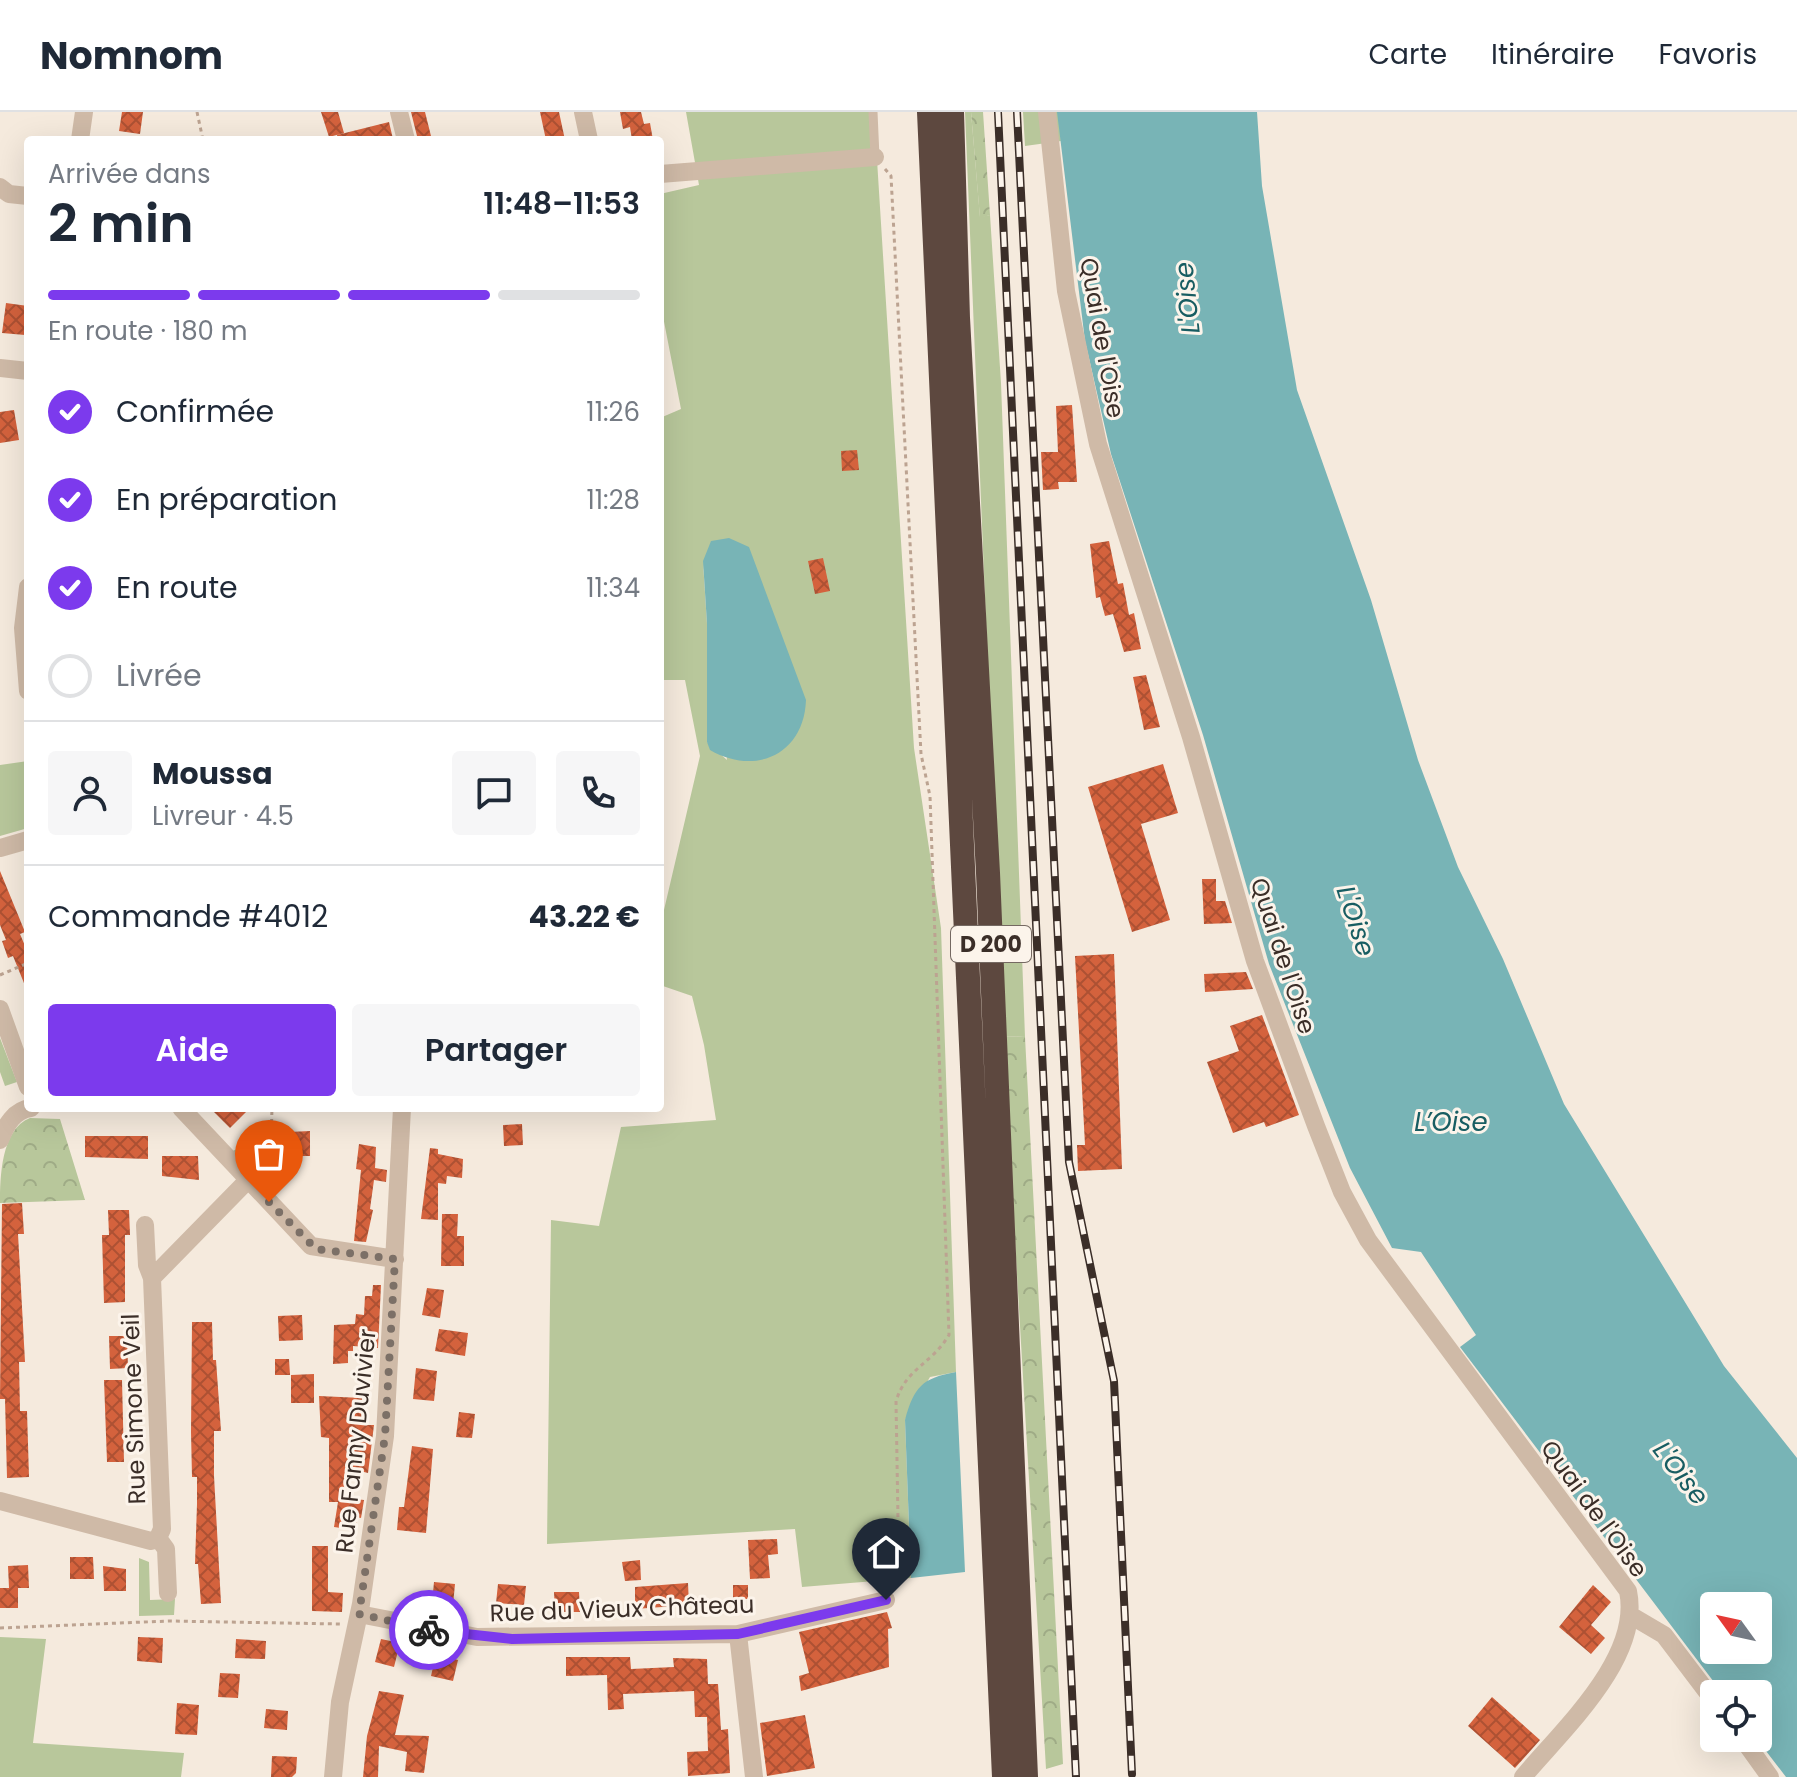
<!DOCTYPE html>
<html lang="fr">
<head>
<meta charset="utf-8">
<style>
	:root { --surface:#fff; --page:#f6f6f7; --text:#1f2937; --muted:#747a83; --line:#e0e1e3; --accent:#7c3aed }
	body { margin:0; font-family:Poppins,sans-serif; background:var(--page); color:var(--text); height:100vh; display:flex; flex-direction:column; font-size:30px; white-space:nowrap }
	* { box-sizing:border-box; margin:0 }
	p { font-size:26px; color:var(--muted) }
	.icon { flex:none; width:44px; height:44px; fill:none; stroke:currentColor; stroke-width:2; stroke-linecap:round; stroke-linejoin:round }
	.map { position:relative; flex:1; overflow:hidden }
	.side { position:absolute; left:24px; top:24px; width:640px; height:976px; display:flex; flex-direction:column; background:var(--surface); border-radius:8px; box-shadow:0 8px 32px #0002 }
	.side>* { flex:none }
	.needle { width:52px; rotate:303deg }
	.fabs { position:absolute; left:1700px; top:1480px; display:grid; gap:16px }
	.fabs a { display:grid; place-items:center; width:72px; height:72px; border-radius:8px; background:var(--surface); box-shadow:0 8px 32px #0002; font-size:40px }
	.pin { position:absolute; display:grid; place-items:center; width:68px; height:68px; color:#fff; margin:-82px -34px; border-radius:50% 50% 50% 0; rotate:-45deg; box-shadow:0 0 8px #0007 }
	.pin .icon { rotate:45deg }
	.courier { position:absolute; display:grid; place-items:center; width:80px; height:80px; margin:-40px; border:6px solid #7c3aed; border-radius:50%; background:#fff; color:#222; box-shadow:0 2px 10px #0007 }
	.summary em { font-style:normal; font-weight:600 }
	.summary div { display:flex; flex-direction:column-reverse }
	.summary { display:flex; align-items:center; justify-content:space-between; height:136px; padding:0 24px }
	h1 { font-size:52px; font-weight:600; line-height:60px }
	.bar { display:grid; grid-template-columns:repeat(4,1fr); gap:12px 8px; align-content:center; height:96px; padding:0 24px }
	.bar i { height:10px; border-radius:6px; background:var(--line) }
	.bar .selected { background:var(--accent) }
	.bar p { grid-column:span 4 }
	.line { display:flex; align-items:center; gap:20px; padding:0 24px; border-top:2px solid var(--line) }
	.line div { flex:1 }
	.round { display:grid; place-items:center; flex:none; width:84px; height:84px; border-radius:8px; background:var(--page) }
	ol { padding:0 24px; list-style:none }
	li { display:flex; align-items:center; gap:24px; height:88px }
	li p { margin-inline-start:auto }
	li .icon { padding:8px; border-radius:50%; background:var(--accent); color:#fff; stroke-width:4 }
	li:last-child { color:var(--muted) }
	li i { width:44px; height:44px; border:4px solid var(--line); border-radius:50% }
	.cta { display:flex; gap:16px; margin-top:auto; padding:16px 24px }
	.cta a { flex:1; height:92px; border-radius:8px; background:var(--accent); color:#fff; font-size:32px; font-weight:600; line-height:92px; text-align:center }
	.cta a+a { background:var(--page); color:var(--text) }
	header { display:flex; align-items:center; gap:48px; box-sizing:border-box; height:112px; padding:0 40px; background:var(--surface); border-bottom:2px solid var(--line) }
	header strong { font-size:38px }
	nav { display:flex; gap:44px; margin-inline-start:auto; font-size:28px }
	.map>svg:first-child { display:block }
</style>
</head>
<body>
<header>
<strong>Nomnom</strong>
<nav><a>Carte</a><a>Itinéraire</a><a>Favoris</a></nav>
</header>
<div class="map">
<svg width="1797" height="1665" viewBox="0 0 1797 1665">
	<defs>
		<pattern id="forest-crowns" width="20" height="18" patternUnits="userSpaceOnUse" patternTransform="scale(2)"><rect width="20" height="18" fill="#b8c79b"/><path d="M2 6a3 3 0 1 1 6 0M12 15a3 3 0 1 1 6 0" fill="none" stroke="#9fab86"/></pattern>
		<pattern id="building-cross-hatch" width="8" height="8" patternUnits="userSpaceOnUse" patternTransform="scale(2)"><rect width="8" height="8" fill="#d4623d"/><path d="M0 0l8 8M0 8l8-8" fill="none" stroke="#ad5133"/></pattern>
	</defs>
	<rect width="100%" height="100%" fill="#f5eadd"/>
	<!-- grass -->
	<path fill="#b8c79b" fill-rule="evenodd" d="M686 0H874L914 636 941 816 956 1260 930 1265 905 1308 911 1466 802 1475 795 1417 547 1432 551 1108 599 1114 621 1015 716 1008 704 933 692 884 660 873V815L700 644 685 568H660V306L681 297 660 189V82L699 73ZM703 450 727 648 707 630V512Z
		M965 0H971L980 105 990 103 1001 271 1025 925 1003 924Z
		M1023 0H1058L1061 29 1025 34Z
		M28 649V716L0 724V653Z
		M0 926 17 970 5 974 0 960Z
		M265 1021 264 1071 233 1039Z
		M139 1446 149 1450 150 1488 175 1487 174 1503 139 1504Z
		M0 1525 46 1527 33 1631 184 1641 181 1665H0Z"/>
	<!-- forest -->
	<path fill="url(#forest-crowns)" d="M971 0H983L990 103 980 106Z
		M1003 924 1025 925 1063 1652 1046 1657Z
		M30 1006 60 1007 85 1088 0 1091C0 1066 1 1017 30 1006Z"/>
	<!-- water -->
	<path fill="#78b4b6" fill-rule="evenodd" d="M1057 0H1257L1262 74 1297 278 1371 488 1418 648 1458 755 1503 847 1564 992 1724 1254 1797 1346V1665H1786L1756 1626 1758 1582H1723L1460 1235 1476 1223 1421 1140 1392 1136 1350 1056 1269 852 1203 623 1111 342 1085 229ZM1714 1494H1758V1538H1714Z
		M729 426 749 435 806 588C804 643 755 664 710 638L707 630V512L703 449 711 429Z
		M956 1260 965 1460 911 1466 905 1308C914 1275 922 1266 956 1260Z"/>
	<!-- building -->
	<path fill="url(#building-cross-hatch)" d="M122 0H143L140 22 119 19Z
		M321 0H338L344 21 329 25Z
		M411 0H425L432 28H418Z
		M540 0H559L565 28H546Z
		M620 0H641L644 12 650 11 653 28H632L630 15 623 17Z
		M389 10 393 27 338 28 337 23Z
		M6 191 28 194 25 223 2 221Z
		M1072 293 1077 370H1058L1059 377 1043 378 1041 340H1058L1056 294Z
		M14 298 19 328 0 331V300Z
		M857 338 859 358 842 359 841 339Z
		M1109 429 1118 472 1123 471 1129 503 1134 501 1141 537 1124 540 1113 502 1105 504 1100 485 1096 486 1090 432Z
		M823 446 830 479 815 482 808 449Z
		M1146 563 1160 615 1144 618 1133 565Z
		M1163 652 1178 701 1141 712 1170 808 1132 820 1088 675Z
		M0 759 25 820 20 822 28 841V881L13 844 8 846 2 829 6 828 0 813Z
		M1202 767H1216V789H1225L1232 811 1204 812Z
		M1114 842 1122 1057 1078 1059 1077 1033H1085L1075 844Z
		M1246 860 1253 877 1205 880 1204 862Z
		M1262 903 1299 1003 1266 1015 1264 1010 1233 1021 1207 950 1239 939 1230 914Z
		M210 996H250L230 1016Z
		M522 1012 523 1033 504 1034 503 1013Z
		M310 1019V1044H289V1020Z
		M85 1024H148V1047L85 1045Z
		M359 1032 376 1035 375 1056 387 1058 386 1070 374 1068 370 1097 373 1098 366 1130 354 1129 361 1058 356 1057Z
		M430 1036 438 1037V1042L463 1047 462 1066 447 1064 446 1072 438 1071V1108L421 1107Z
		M162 1044H198L199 1068 162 1064Z
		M22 1091 24 1122H18L25 1250H19L20 1299H27L29 1365 7 1366 5 1287H0L2 1092Z
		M108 1098H129L130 1123H125V1190L104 1191 102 1123H109Z
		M442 1102H458L457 1124H464V1154H441Z
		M373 1173H381L378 1236 353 1234V1239H348V1251L333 1252 334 1213 355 1212 356 1202 364 1203 365 1184H372Z
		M427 1176 444 1178 440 1206 422 1203Z
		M302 1203 303 1228 279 1229 278 1204Z
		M192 1210H212L213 1248H216L221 1319H214V1364L221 1491 201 1492 198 1452H195L197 1392V1365H192L191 1320Z
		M439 1217 468 1221 465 1244 435 1239Z
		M109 1224H127L128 1256 110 1257Z
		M275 1247H289L290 1263H275Z
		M416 1256 437 1259 434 1289 413 1287Z
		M314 1262V1291H291V1263Z
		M104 1268H122L124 1350H107Z
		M319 1284 362 1286 361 1313H374L368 1361 348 1356 346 1386 364 1388 361 1406 357 1405 356 1414 348 1413V1417L334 1415 338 1390H329V1326L321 1325Z
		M459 1300 475 1302 472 1326 456 1325Z
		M412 1334 433 1337 426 1421 397 1418 399 1395H404Z
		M777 1427 778 1442 768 1443 770 1466 750 1467 748 1428Z
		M312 1434H328V1480L343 1481 342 1500 312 1499Z
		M70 1445H93L94 1467H70Z
		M640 1448 641 1468 625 1469 622 1450Z
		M28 1453 29 1476H18V1496H0V1476H9L8 1454Z
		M103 1454 126 1457V1479H104Z
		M434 1470 455 1472 453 1493 432 1491Z
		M688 1471 689 1493 635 1497V1475Z
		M498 1472 526 1474 524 1493 496 1491Z
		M733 1473H748V1487H733Z
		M1593 1473 1611 1490 1591 1513 1605 1526 1591 1542 1559 1515Z
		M554 1480H579L580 1500H555Z
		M887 1500 892 1516 888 1517 889 1555 801 1579 799 1564 809 1561 799 1520Z
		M138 1525 163 1526 162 1551 137 1549Z
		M236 1527 266 1529 265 1547 235 1546Z
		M381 1527 400 1531 394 1555 375 1550Z
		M436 1542 458 1548 453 1569 431 1564Z
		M566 1545H630L631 1557 674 1555 673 1546 707 1547 708 1572H718L721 1618 728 1617 730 1661 688 1664 687 1640 708 1639 707 1605H695L694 1579 623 1582 624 1597 608 1598 607 1563 566 1564Z
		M220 1561 240 1562 238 1586 218 1585Z
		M379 1579 404 1583 395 1623 429 1624 424 1661 405 1659 407 1640 379 1634 378 1665H363L367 1624Z
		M1492 1585 1540 1628 1515 1656 1468 1614Z
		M177 1591 199 1593 197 1623 175 1622Z
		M266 1597 288 1599 287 1618 264 1616Z
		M805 1603 815 1656 767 1664 760 1611Z
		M272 1644 297 1645 296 1661 292 1665H271Z"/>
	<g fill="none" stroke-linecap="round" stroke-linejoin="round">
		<!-- path -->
		<path stroke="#bca391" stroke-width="3" stroke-dasharray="4 4" stroke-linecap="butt" d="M197 0 203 28
			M885 57 891 64 921 642 930 684 949 1223C931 1253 907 1255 896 1289L899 1467 895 1474
			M0 863 28 851
			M270 1067 272 996
			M0 1516 169 1509 340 1512"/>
		<!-- lane -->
		<path stroke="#cfbaa7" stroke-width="9" d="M873 0 875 45"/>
		<!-- street -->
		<path stroke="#cfbaa7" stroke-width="18" d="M399 0 406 28
			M583 0 589 28
			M1047 0 1066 179 1098 332 1191 625 1255 849 1316 1014 1342 1080 1368 1128 1628 1479C1642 1546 1563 1617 1523 1665
			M80 28 84 0
			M660 62 875 45
			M0 75 9 82 28 84
			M0 256 28 259
			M28 475 23 516 28 579
			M0 736 28 728
			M0 897 28 975
			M181 996 311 1134 395 1147
			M0 1028C6 1013 14 998 31 996
			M152 1166 248 1068
			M0 1389 151 1429 158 1426 162 1417 152 1166 147 1153 145 1113
			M158 1426 166 1437 168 1481
			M359 1502 477 1525 738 1522 886 1488
			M1630 1503 1664 1523 1714 1589
			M738 1522 754 1665
			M1742 1626 1770 1665
			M333 1665 340 1590 361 1492 385 1324 402 996"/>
		<!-- highway -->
		<path stroke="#5d483f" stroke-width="24" d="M929 0 1004 1665
			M952 0 958 206 988 761 1026 1665"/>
		<!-- rail casing -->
		<g stroke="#3b2e28" stroke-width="8">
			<path id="rail" d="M998 0 1076 1665
				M1017 0 1069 1050 1114 1269 1132 1662"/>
		</g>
		<!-- rail -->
		<use href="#rail" stroke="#fcf4eb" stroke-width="5" stroke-dasharray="15" stroke-linecap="butt"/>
	</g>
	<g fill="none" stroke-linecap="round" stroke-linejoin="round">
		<!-- done -->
		<path stroke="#7c7067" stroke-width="8" stroke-dasharray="0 14.4" d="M269 1090 316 1137 395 1147 385 1324 359 1502 429 1518"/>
		<!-- route -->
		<path stroke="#7c3aed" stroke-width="10" d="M429 1518 512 1527 738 1522 886 1488"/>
	</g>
	<g text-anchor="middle" stroke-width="6" stroke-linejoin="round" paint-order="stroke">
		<!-- shield labels -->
		<rect fill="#fcf4eb" stroke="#756962" stroke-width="2" x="951" y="814" width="80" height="36" rx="6"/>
		<g font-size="22" font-weight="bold" fill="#3b2e28">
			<text x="991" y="840">D 200</text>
		</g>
		<!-- street labels -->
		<g font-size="24" fill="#3b2e28" stroke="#fcf4eb">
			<text transform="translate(1102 226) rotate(80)" y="8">Quai de l'Oise</text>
			<text transform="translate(1283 844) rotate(72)" y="8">Quai de l'Oise</text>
			<text transform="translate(134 1297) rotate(-92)" y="8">Rue Simone Veil</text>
			<text transform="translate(356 1329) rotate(-84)" y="8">Rue Fanny Duvivier</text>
			<text transform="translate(1594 1397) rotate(54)" y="8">Quai de l'Oise</text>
			<text transform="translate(622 1497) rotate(-2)" y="8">Rue du Vieux Château</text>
		</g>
		<!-- water labels -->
		<g font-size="26" font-style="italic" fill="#185d62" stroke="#fcf4eb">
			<text transform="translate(1187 186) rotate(-96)" y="9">L'Oise</text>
			<text transform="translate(1356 809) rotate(72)" y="9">L'Oise</text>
			<text x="1451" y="1019">L’Oise</text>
			<text transform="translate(1681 1361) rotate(52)" y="9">L'Oise</text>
		</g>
	</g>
</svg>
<div class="fabs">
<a><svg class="needle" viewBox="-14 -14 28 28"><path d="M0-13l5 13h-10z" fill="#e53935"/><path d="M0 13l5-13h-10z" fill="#747a83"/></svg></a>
<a><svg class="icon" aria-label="locate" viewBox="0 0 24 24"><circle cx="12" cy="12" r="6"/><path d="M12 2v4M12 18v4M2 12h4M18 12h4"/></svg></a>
</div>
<div class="pin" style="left:269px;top:1090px;background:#ea580c"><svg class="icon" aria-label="bag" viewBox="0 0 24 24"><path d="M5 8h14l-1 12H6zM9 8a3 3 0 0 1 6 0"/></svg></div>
<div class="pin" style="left:886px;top:1488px;background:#1f2937"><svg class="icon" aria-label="home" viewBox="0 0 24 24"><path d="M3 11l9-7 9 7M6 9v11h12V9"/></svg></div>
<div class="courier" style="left:429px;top:1518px"><svg class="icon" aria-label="bike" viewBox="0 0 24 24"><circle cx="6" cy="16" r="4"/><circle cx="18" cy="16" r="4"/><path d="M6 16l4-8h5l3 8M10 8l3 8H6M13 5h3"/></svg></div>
<section class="side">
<div class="summary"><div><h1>2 min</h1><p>Arrivée dans</p></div><em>11:48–11:53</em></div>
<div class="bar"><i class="selected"></i><i class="selected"></i><i class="selected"></i><i></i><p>En route · 180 m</p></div>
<ol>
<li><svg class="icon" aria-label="check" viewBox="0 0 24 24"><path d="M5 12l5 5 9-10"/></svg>Confirmée<p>11:26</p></li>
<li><svg class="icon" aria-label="check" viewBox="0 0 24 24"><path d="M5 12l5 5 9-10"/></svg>En préparation<p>11:28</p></li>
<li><svg class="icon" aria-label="check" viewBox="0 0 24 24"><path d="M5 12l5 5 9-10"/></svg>En route<p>11:34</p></li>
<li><i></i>Livrée</li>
</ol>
<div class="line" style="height:144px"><a class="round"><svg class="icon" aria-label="person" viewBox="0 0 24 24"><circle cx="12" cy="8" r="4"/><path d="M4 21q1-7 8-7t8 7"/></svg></a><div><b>Moussa</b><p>Livreur · 4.5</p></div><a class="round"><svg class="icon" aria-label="chat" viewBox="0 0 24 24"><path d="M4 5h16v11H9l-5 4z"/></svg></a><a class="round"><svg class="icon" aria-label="phone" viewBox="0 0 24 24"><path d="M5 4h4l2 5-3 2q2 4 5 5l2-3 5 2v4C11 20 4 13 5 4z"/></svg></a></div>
<div class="line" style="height:104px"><div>Commande #4012</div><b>43.22 €</b></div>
<div class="cta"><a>Aide</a><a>Partager</a></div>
</section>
</div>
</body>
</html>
